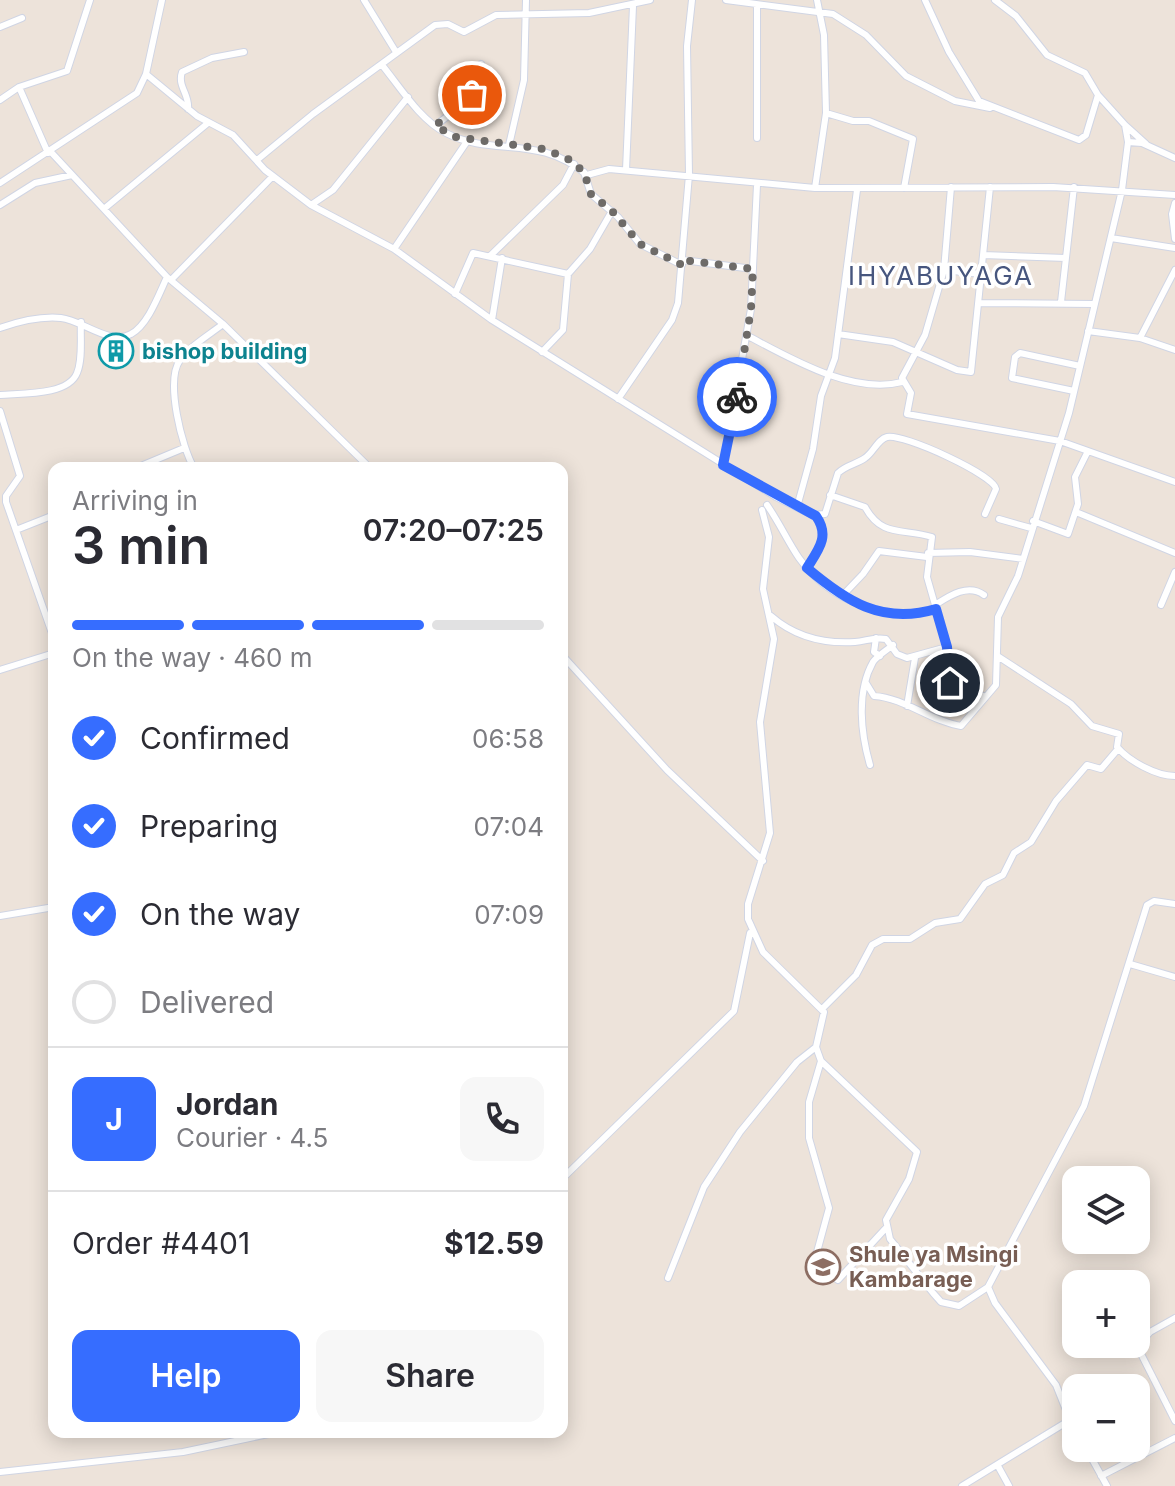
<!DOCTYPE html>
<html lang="en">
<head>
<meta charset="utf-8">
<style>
	:root { --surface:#fff; --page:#f7f7f7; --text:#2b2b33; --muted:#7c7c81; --line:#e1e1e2; --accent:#366dff }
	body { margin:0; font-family:Inter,sans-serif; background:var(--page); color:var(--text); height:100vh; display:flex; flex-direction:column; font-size:30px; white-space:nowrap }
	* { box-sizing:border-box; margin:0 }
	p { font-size:26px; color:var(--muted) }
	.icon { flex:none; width:44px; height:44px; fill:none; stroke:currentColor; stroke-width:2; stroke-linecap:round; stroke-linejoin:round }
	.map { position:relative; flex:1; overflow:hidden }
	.side { position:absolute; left:48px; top:462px; width:520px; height:976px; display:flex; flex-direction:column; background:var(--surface); border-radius:16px; box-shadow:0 4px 20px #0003 }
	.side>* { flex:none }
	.controls { position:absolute; left:1062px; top:1166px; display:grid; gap:16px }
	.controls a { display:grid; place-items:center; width:88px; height:88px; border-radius:16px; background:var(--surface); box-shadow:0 4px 20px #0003; font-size:40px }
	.pin { position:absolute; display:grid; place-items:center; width:68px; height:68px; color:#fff; margin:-34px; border:4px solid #fff; border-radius:50%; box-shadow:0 2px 8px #0007 }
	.courier { position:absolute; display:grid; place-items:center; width:80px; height:80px; margin:-40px; border:6px solid #366dff; border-radius:50%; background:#fff; color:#222; box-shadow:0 2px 10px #0007 }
	.headline em { font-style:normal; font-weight:600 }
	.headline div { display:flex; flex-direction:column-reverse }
	.headline { display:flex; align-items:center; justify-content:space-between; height:136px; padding:0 24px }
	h1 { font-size:52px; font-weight:600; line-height:60px }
	.bar { display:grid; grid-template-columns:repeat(4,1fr); gap:12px 8px; align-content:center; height:96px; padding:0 24px }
	.bar i { height:10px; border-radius:6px; background:var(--line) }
	.bar .selected { background:var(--accent) }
	.bar p { grid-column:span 4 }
	.line { display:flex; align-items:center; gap:20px; padding:0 24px; border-top:2px solid var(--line) }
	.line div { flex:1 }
	.round { display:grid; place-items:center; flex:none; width:84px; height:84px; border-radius:16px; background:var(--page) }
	ol { padding:0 24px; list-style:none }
	li { display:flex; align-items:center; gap:24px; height:88px }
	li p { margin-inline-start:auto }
	li .icon { padding:8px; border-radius:50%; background:var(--accent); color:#fff; stroke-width:4 }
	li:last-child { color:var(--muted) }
	li i { width:44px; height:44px; border:4px solid var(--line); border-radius:50% }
	.button { display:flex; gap:16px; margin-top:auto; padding:16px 24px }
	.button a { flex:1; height:92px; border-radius:16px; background:var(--accent); color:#fff; font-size:32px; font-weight:600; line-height:92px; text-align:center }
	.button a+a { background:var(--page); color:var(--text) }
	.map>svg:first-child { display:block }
</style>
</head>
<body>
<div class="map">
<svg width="1175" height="1486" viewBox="0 0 1175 1486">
	<rect width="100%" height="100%" fill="#ede3da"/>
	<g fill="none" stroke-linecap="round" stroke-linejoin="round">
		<!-- minor casing -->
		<g stroke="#d0d5e4" stroke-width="8">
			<path id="minor" d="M364 0 396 52
				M726 0 833 14 866 35 906 76 955 101 990 108
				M925 0 949 52 979 101 1079 140 1086 135 1098 95
				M757 5V138
				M0 27 22 18
				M382 65C400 87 420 120 446 133 495 158 537 133 587 175L609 169 815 188 1053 187 1175 195
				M146 74 197 116 233 135 265 170 311 205 394 249 492 320 776 497 812 515 825 514 838 473C846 465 857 464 865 458 873 453 878 439 887 437 903 433 994 475 996 489L985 514
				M19 87 48 153
				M0 100 19 87 67 71 90 0
				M188 109C190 95 177 86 182 72L212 58 244 52
				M826 113 853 121H869L913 139 904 188
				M1125 125 1146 144
				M435 126 472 97 471 87 481 64
				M1128 142 1142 143 1175 158
				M509 145 524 80 526 0
				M50 151 167 277 223 324 370 468
				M257 160 313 114 435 25 448 24 464 32 496 15 589 13 650 0
				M626 170 633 6
				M584 172 591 194 618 217 640 244 682 265
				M0 183 137 93 146 74 162 0
				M951 187 944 270 925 335 902 378 911 393 907 414 1060 441 1175 482
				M815 188 826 113 824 35 817 0
				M1175 203 1172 214 1175 239
				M0 205 35 183 72 175
				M311 205 333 190 408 97
				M105 208 208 123
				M1111 238 1175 248
				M394 249 468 140
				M983 255 1066 258
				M490 256 563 185 574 164
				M683 260 753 269
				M944 270 981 274
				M568 274 590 249 612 211
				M171 280 273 176
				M455 294 473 253 568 274 563 330 542 352
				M1061 302 1074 187
				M980 303 1094 304
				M492 320 502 258
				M0 328C20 321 40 316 61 318 82 320 110 346 131 334 148 325 159 294 167 277
				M1088 331 1140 338 1175 350
				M838 334 893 342 957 370 971 372 990 187
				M748 336C790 358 852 395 902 382
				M1140 338 1175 270
				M1074 391 1012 378 1015 357 1020 353 1080 366
				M0 395C20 393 68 396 77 373 83 359 80 337 81 322
				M618 399 672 320 678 303 689 175 687 46 692 0
				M0 411 20 476 6 496V502L54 639
				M723 465 751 309 757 185
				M136 468 184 448
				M194 468C182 448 165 381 180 360 190 346 209 335 223 324
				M830 495 865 507C882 538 903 528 932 537L927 577 947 647 948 680 985 697
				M767 505C779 522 788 542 799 558 829 600 886 624 936 609
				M797 507 813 449 821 396 835 358 857 190
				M762 510 769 537 763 589 774 639 760 722 770 833 748 904V919L763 952 824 1012 816 1047 821 1061 917 1152 909 1179 886 1220 890 1239 933 1293 941 1302 959 1306 988 1287
				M1076 512 1175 553
				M999 519 1031 528
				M1033 521 1068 534 1078 504 1075 477 1087 453
				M16 530 54 515
				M928 553 970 552 1023 559
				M807 568C819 549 830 536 816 516
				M843 595 863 574 879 551 927 557
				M935 605C949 596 968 583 984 595
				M1161 605 1175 572
				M771 616C795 637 823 644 855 642 867 641 873 637 886 639L897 654 907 658 947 647
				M876 638 874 652 880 656
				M562 655 667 770 763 861
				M999 657 1071 704 1092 726 1119 734 1117 747C1129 761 1156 776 1175 776
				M0 670 54 653
				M866 683 874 696C905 698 930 721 961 726L996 685 998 617 1018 576 1069 413 1122 190 1128 142 1125 125 1098 95 1085 73 1047 55 1016 16 995 0
				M907 706 915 658
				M870 765C861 734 856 692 873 662 877 656 887 650 893 645
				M0 916 54 907
				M1130 964 1175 977
				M822 1009 856 975 872 945 883 939H910L935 923 960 919 985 884 1003 875 1014 853 1031 842 1056 801 1087 765 1101 769 1118 749
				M821 1061 809 1102V1138L829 1208 814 1263 838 1280 885 1229
				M562 1179 734 1011 750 933
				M668 1278 704 1187 740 1132 797 1062 816 1047
				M1136 1344 1175 1421
				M1137 1347 1150 1332 1175 1318
				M1070 1420 1076 1431
				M1086 1448 1107 1486
				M998 1466 1009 1486
				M0 1472 183 1452 278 1432
				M1101 1476 1175 1438
				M962 1486 1070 1420 1056 1385 995 1303 988 1287 1084 1106 1147 905 1154 901 1175 904"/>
		</g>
		<!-- minor -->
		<use href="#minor" stroke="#fff" stroke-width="6"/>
	</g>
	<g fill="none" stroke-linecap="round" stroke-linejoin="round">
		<!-- done -->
		<path stroke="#6e6b68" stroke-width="8" stroke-dasharray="0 14.4" d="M472 95 435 126 456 137 544 149 568 159 584 172 591 194 612 211 640 244 682 265 683 260 753 269 751 309 737 397"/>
		<!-- route -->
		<path stroke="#366dff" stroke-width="10" d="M737 397 723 465 816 516C830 536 819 549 807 568 846 601 882 625 936 609L947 647 950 683"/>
	</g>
	<!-- icons -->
	<defs>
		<g id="building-ring" transform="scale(1.8)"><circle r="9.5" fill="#fff" stroke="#0f9aa8" stroke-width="1.5"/><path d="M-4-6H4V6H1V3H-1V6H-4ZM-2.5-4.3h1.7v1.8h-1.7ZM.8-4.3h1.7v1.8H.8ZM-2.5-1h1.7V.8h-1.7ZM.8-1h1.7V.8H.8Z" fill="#0f9aa8"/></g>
		<g id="school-ring" transform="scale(1.8)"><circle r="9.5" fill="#fff" stroke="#8d6e63" stroke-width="1.5"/><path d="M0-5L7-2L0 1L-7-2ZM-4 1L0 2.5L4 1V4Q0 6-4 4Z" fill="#8d6e63"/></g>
	</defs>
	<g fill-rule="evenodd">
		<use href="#building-ring" x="116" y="351"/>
		<use href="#school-ring" x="823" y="1267"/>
	</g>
	<g text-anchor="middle" stroke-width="7" stroke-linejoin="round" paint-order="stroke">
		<!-- culture labels -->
		<g font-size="22" font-weight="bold" fill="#0d838f" stroke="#fff" text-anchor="start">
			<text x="142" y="359">bishop building</text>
		</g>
		<!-- education labels -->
		<g font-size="22" font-weight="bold" fill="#785e54" stroke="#fff" text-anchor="start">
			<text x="849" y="1262">Shule ya Msingi<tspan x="849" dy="25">Kambarage</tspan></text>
		</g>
		<!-- quarter labels -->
		<g font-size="26" letter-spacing="2" fill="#47567e" stroke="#fff">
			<text x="941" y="285">IHYABUYAGA</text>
		</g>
	</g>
</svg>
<div class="controls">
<a><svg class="icon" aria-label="layers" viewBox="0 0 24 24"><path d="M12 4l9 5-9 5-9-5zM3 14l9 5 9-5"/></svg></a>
<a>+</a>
<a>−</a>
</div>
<div class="pin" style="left:472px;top:95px;background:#ea580c"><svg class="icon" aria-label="bag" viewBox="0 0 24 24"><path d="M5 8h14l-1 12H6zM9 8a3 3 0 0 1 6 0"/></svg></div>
<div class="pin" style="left:950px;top:683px;background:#1f2937"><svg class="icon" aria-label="home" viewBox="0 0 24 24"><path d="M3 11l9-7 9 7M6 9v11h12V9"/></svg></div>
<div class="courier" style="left:737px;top:397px"><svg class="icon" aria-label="bike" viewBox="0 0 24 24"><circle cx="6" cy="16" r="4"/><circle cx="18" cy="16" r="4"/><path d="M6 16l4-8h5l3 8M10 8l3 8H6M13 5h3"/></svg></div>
<section class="side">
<div class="headline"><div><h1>3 min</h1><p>Arriving in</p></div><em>07:20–07:25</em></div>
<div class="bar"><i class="selected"></i><i class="selected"></i><i class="selected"></i><i></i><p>On the way · 460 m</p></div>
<ol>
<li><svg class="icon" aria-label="check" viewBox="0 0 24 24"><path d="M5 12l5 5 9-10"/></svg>Confirmed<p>06:58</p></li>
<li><svg class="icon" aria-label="check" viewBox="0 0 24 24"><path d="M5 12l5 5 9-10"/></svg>Preparing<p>07:04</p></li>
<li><svg class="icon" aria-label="check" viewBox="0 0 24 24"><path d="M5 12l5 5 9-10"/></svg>On the way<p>07:09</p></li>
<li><i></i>Delivered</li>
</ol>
<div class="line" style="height:144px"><b class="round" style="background:var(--accent);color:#fff">J</b><div><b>Jordan</b><p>Courier · 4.5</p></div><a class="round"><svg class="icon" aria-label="phone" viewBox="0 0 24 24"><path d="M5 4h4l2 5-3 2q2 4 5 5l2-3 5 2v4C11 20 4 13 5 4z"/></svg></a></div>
<div class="line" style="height:104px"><div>Order #4401</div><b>$12.59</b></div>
<div class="button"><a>Help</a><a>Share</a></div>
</section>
</div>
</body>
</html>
